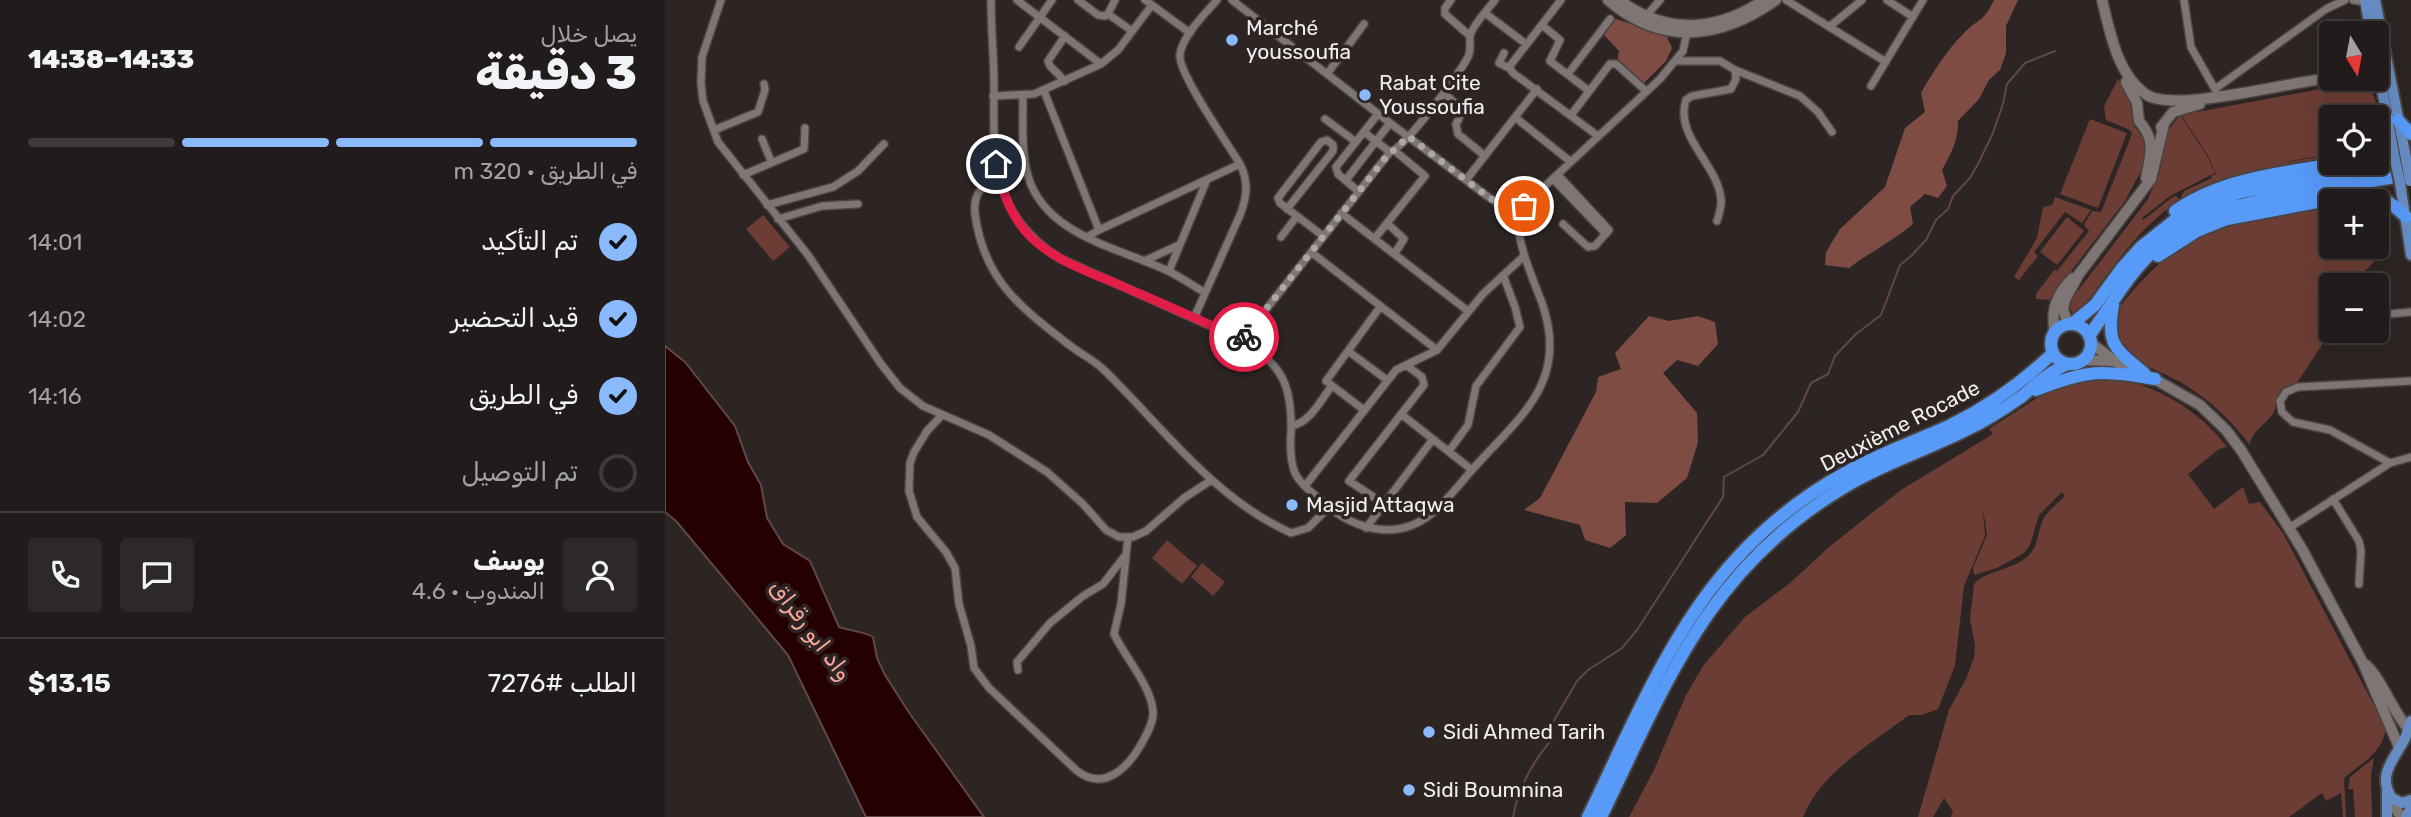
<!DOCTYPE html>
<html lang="ar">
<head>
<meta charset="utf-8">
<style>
	:root { --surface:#211c1b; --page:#2d2928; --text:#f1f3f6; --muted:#a2a1a3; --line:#3e3a3a; --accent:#8bbafc }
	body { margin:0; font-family:Rubik,Cairo,sans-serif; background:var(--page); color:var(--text); direction:rtl; height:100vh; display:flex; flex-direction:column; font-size:26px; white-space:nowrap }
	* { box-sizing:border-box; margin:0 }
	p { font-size:23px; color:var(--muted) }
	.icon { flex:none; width:38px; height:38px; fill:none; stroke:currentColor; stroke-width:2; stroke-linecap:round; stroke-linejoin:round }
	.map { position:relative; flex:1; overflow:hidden; direction:ltr }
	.details { display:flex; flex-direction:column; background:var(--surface); width:665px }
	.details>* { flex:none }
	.needle { width:46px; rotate:170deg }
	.controls { position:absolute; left:1654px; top:21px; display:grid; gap:14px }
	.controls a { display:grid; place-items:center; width:70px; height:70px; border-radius:7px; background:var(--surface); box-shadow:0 7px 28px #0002,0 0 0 2px var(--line); font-size:35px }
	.pin { position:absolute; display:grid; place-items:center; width:60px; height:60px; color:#fff; margin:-30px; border:4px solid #fff; border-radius:50%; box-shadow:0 2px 7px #0007 }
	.courier { position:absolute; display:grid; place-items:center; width:70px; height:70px; margin:-35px; border:5px solid #e11d48; border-radius:50%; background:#fff; color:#222; box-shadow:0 2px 9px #0007 }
	.summary em { font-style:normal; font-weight:800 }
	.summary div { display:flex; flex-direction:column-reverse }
	.summary { display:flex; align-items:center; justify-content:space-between; height:119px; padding:0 28px }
	h1 { font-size:46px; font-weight:800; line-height:52px }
	.bar { display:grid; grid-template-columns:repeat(4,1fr); gap:10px 7px; align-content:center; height:84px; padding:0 28px }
	.bar i { height:9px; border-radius:5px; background:var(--line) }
	.bar .selected { background:var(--accent) }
	.bar p { grid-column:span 4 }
	.line { display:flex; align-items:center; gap:18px; padding:0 28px; border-top:2px solid var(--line) }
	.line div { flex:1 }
	.round { display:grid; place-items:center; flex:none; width:74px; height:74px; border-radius:7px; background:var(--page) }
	ol { padding:0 28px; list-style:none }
	li { display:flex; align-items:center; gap:21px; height:77px }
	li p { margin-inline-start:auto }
	li .icon { padding:7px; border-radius:50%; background:var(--accent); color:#111; stroke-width:4 }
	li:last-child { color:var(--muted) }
	li i { width:38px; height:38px; border:4px solid var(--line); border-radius:50% }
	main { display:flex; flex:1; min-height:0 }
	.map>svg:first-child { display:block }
</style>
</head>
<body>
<main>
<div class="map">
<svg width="1746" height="817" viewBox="0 0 1746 817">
	<rect width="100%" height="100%" fill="#2c2524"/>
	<!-- green -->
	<path fill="#6c3d35" d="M1453 79 1465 101 1468 124 1480 141 1481 150 1476 171 1460 201 1384 300 1371 299V294L1389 270 1392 271 1424 231 1419 225 1427 211 1436 212 1467 134 1465 130 1441 120 1439 106Z
		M1693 82H1699C1713 91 1715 122 1712 136V117H1666V154L1597 166 1666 155V159L1544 186 1520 199 1516 197 1519 191 1547 178 1546 176 1551 174 1542 154 1516 115Z
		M1515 115 1541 154 1550 173 1505 196 1477 218 1478 220 1509 196 1513 197V201C1472 230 1446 269 1417 309L1408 314 1404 306 1405 301 1483 199 1495 171 1502 132Z
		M1425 119 1462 133 1433 208 1395 194Z
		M1390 197 1426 210 1417 223 1400 212 1369 252 1373 256 1354 280 1349 277 1372 238 1378 207 1387 205Z
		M1666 204V247H1711L1714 257 1686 285H1666V331L1632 383C1626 385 1621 386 1616 391 1610 397 1612 406 1609 412 1602 424 1586 431 1585 445 1565 419 1545 400 1517 383 1500 373 1467 362 1456 347 1451 339 1451 324 1449 315 1514 225 1564 223 1666 204Z
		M98 215 125 247 108 261 81 229Z
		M1402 217 1419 231 1392 265 1375 252Z
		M1445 376C1491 386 1534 409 1562 447L1554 449 1523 474 1549 509 1578 487 1584 504 1595 502 1619 535 1721 728C1718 752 1696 764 1679 778L1681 817H1678L1676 793 1661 801 1657 793 1624 817H1286L1288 811 1279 798 1268 817H1253L1284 710 1301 679 1309 657 1310 645 1305 619 1309 584C1320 571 1348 570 1363 556 1374 546 1372 532 1378 520 1382 511 1393 503 1400 496L1397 492 1374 515 1365 545 1359 553 1332 568 1309 575 1308 568 1322 535 1318 508 1320 536 1299 586 1290 665 1273 709 1257 715H1244C1206 744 1157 771 1138 817H964L989 770 1021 695 1038 666 1080 617 1125 583 1164 547 1236 490 1328 434 1324 429 1380 393 1417 379Z
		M502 540 532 566 517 584 487 558Z
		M537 563 560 582 548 596 526 577Z
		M1709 758 1706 775 1707 817H1690L1688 789H1683L1685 777Z"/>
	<!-- forest -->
	<path fill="#7e4c43" d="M1329 0H1353L1341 26V53L1335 70 1324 80 1314 99 1293 121C1293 141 1287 152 1277 170L1282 186 1273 198 1260 194 1245 207 1248 224C1228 241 1205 252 1184 268L1160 265 1161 252 1175 229 1220 187 1240 128 1260 112 1256 93C1268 72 1282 50 1299 33 1315 17 1318 23 1329 0Z
		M948 18 1001 35 1007 48 1001 61 977 85 952 63 954 51 939 35Z
		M984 316 1004 321 1033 316 1050 322 1053 344 1033 366 1012 360 998 373 1032 413 1033 442 1022 478 992 503 960 502 961 535 945 548 920 540 915 525 859 510 875 498 931 392 933 377 956 369 950 353Z"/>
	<!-- water -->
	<path fill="#240000" stroke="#624747" stroke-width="2" d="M0 346 20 362 70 426 83 462 96 485 102 518 118 544 145 561 174 627C185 631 201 632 208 637L212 658 220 675 245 714 319 817H201L123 655 11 521 0 512Z"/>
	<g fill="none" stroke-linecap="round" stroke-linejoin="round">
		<!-- stream -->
		<path stroke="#624747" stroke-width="2" d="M848 817C854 786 868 760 890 736L883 733 884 729 912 681 923 670 957 648 972 630 1058 497 1059 477 1098 455 1133 412 1146 383 1163 374 1170 356 1191 334 1216 315 1235 265 1245 257 1261 240 1271 220 1283 209 1288 196 1305 178 1313 164 1328 133 1338 104 1342 84 1360 63 1390 51"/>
		<!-- street casing -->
		<g stroke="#4a4443" stroke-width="10">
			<path id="street" d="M56 0 37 57 36 83 38 101 53 142 143 255 216 364 235 388 258 406 324 435 382 472 418 504 441 530 454 537H468L481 531 519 498 545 481
				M326 0C326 29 329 58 329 86 328 160 326 213 394 258L577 340C617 365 627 384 626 431 625 445 625 461 630 473 637 487 653 497 664 507 693 531 734 540 766 514 781 502 793 486 806 471 854 417 905 383 877 303 866 274 854 248 852 217
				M352 0 436 64
				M413 0 433 15 440 16 443 14 467 31
				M480 0 525 33
				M567 0 725 123 822 196 852 217
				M786 0 780 8V14L805 36
				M896 0 844 67 848 73 933 136
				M1121 0 1221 62
				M1222 0 1248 17
				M1519 0 1526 47 1551 91
				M1688 0 1700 2
				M820 13 861 44
				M443 14 450 0
				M981 16 995 0
				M877 25 895 40 885 61 924 91
				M1164 27 1197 0
				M354 47 387 0
				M839 53 834 63 844 68
				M1010 61H1055L1070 70 1071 79 1066 89 1027 96 1021 100C1009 136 1053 165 1056 199 1057 206 1054 214 1052 221
				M1070 70 1135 96 1153 112 1167 132
				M662 74 699 24
				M903 74 945 19
				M400 81 385 66 383 61 400 36
				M1206 86 1258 0
				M1550 89 1661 9 1680 0
				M379 91 434 230
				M779 93C789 102 801 110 791 124L793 134 820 156
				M358 95C358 122 356 151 363 176 380 235 454 248 501 270 514 276 527 285 539 292
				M328 96 369 94 436 64 453 50 487 5
				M906 115 945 64H951L981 91
				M851 118 906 162
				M660 119 691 142
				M49 130 93 112 100 90 99 84
				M699 132 725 152
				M97 139 106 161
				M78 175 139 149 140 128
				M893 175 944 230 930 246 923 247 898 224
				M334 179C316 184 308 195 310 214 319 280 354 306 403 344 414 353 427 359 438 369 498 427 548 498 626 533L643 528 664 507
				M888 179 941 234
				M681 180 725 123
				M801 180 872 89
				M693 191 673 174 671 167 713 114
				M102 205 168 187 193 171 219 144
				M622 209 668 151V145L662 140 656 142 613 198 615 203 658 236
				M676 213 803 311
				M852 217 866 199 995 79 1018 51 1023 28
				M113 219 157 206 193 204
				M723 224 739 239 730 253
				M422 237 434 230 575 164
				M616 237 632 216
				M710 238 760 176 730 151
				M646 252 772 350
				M479 261 514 245
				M504 271 541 182
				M1712 315 1746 312
				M529 318 575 215C582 197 584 182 575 164 563 144 512 72 515 54 518 35 540 14 552 0
				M577 340 725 152C741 147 794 74 803 57 807 49 804 43 805 36 807 26 824 8 830 0
				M683 351 722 380
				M699 410 661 381 715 307
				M736 414 807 470
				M277 415 262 431 249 452 245 463 244 491 252 517 281 552 290 568 294 604 306 646 309 668 324 688 411 770C439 793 464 767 478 741 483 732 489 721 488 711 486 686 460 657 449 634L456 604 463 537
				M626 426C645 423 655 401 666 387
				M784 451 803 425 811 386 855 327 850 307 838 275
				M1725 463 1665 430 1628 422 1617 412 1615 401 1621 392 1633 387 1746 381
				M640 486 731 370 772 350 818 294 859 256
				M1668 499 1694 541 1696 551 1694 584
				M718 503 684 481 759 385 757 377 741 365
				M701 528 768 439
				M1624 528 1725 463 1746 457
				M353 670 352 662 385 623 418 596 438 584 459 557"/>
		</g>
		<!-- secondary casing -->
		<g stroke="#4a4443" stroke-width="13">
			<path id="secondary" d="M943 0C997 47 1056 39 1111 0
				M954 0C1002 35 1051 32 1099 0
				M1437 0C1445 32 1452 75 1482 95 1510 113 1628 81 1666 78
				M1461 82 1472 103 1474 121C1491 140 1486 154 1481 178
				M1496 127 1508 112 1535 104
				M1403 324 1398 309 1400 300 1414 274 1486 179 1499 124
				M1390 332C1385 311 1392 293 1408 278
				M1426 343 1451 362 1473 371
				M1418 360 1447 361
				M1486 377 1535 405 1561 430 1576 450 1637 549 1698 663 1734 747
				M1701 665C1719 682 1727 712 1746 732
				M1725 796 1729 807 1737 817"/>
		</g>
		<!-- primary casing -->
		<g stroke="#4a4443" stroke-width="14">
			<path id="primary" d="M1700 0 1706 33
				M1710 0 1740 153
				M1712 62 1729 155
				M1735 183 1746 255
				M1746 721C1744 727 1742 736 1738 742 1728 760 1712 777 1727 798L1737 803 1746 800
				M1722 790V817
				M1741 817 1746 808"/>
		</g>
		<!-- highway casing -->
		<g stroke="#4a4443" stroke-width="16">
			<path id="highway" d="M1733 120 1746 134
				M1712 147 1723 119
				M1510 211C1559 177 1619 173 1676 163
				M1493 256 1532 231 1562 219 1695 194C1716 193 1727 204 1741 217
				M1448 305C1441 346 1450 348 1480 374
				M1407 324 1430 305 1457 268 1476 247 1510 220 1535 206 1576 192 1742 162
				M1386 344a20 20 0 1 1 40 0a20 20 0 1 1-40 0Z
				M1424 336C1447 304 1467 268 1497 243 1537 209 1586 202 1636 193 1672 187 1707 181 1742 175
				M1371 390C1421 370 1438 369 1490 379
				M923 817C990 678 1035 554 1178 474 1212 454 1249 442 1284 426 1323 407 1357 383 1388 353
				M936 817C1002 681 1044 567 1181 486 1219 463 1262 450 1301 430 1320 421 1339 409 1356 397 1371 385 1385 371 1403 364"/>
		</g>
		<!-- street -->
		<use href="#street" stroke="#7d7674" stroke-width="7"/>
		<!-- secondary -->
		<use href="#secondary" stroke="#7d7674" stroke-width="10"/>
		<!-- primary -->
		<use href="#primary" stroke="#678cc3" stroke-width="10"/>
		<!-- highway -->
		<use href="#highway" stroke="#589af8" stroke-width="12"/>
		<!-- primary-bridge casing -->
		<g stroke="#4a4443" stroke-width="14" stroke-linecap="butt">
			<path id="primary-bridge" d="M1740 153 1745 181
				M1729 155 1735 183"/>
		</g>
		<!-- primary-bridge -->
		<use href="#primary-bridge" stroke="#678cc3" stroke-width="10"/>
	</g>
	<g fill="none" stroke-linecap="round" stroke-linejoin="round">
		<!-- done -->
		<path stroke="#ada8a7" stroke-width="7" stroke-dasharray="0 12.6" d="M579 337 725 152 730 150 743 136 822 196 852 216 859 206"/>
		<!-- route -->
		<path stroke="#e11d48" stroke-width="9" d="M331 164C336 189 344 212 361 232 386 260 425 272 459 287 498 304 538 321 577 340L579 337"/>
	</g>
	<!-- markers -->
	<g fill="#8bbafc" stroke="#2c2524" stroke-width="2.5">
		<circle cx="567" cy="40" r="7"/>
		<circle cx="700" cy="95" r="7"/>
		<circle cx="627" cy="505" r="7"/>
		<circle cx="764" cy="732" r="7"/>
		<circle cx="744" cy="790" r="7"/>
	</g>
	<g text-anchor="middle" stroke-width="7" stroke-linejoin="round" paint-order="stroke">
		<!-- poi labels -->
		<g font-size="21" fill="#f3eeee" stroke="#2c2524" text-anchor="start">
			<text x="581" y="35">Marché<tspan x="581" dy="24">youssoufia</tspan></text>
			<text x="714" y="90">Rabat Cite<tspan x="714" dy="24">Youssoufia</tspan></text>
			<text x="641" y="512">Masjid Attaqwa</text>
			<text x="778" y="739">Sidi Ahmed Tarih</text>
			<text x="758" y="797">Sidi Boumnina</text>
		</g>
		<!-- street labels -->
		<g font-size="21" fill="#f3eeee" stroke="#2c2524">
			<text transform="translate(1235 426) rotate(-27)" y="7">Deuxième Rocade</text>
		</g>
		<!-- water labels -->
		<g font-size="23" font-style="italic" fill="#f8a698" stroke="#2c2524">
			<text transform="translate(146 630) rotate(53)" y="8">واد ابو رقراق</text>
		</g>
	</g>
</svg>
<div class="controls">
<a><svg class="needle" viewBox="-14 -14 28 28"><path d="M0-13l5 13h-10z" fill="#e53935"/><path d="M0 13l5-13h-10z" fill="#a2a1a3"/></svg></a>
<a><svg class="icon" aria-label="locate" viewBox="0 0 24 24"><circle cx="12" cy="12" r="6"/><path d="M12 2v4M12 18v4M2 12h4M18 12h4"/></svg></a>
<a>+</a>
<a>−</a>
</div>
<div class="pin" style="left:859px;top:206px;background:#ea580c"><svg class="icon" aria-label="bag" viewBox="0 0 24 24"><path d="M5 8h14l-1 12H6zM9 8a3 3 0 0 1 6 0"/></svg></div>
<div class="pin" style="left:331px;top:164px;background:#1f2937"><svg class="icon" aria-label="home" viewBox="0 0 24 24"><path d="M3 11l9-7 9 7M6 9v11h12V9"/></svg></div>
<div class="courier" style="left:579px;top:337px"><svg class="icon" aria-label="bike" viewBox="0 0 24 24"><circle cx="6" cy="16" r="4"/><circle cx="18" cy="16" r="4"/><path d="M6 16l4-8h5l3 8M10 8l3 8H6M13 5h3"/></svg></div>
</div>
<section class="details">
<div class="summary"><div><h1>3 دقيقة</h1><p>يصل خلال</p></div><em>14:33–14:38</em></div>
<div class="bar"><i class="selected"></i><i class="selected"></i><i class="selected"></i><i></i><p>في الطريق · 320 m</p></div>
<ol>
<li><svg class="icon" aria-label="check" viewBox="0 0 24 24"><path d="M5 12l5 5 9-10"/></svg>تم التأكيد<p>14:01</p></li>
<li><svg class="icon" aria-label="check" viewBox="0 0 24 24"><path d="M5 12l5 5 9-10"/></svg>قيد التحضير<p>14:02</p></li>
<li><svg class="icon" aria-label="check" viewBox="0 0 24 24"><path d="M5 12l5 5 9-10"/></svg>في الطريق<p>14:16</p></li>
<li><i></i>تم التوصيل</li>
</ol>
<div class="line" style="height:126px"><a class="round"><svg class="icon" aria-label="person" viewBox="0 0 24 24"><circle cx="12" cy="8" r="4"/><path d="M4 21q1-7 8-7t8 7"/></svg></a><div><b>يوسف</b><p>المندوب · 4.6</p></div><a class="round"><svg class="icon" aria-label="chat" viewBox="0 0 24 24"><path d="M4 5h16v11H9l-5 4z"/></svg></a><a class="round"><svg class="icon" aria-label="phone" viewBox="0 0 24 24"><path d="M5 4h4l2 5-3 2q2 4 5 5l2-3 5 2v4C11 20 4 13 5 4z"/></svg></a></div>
<div class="line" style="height:91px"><div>الطلب #7276</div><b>$13.15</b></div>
</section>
</main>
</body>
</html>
